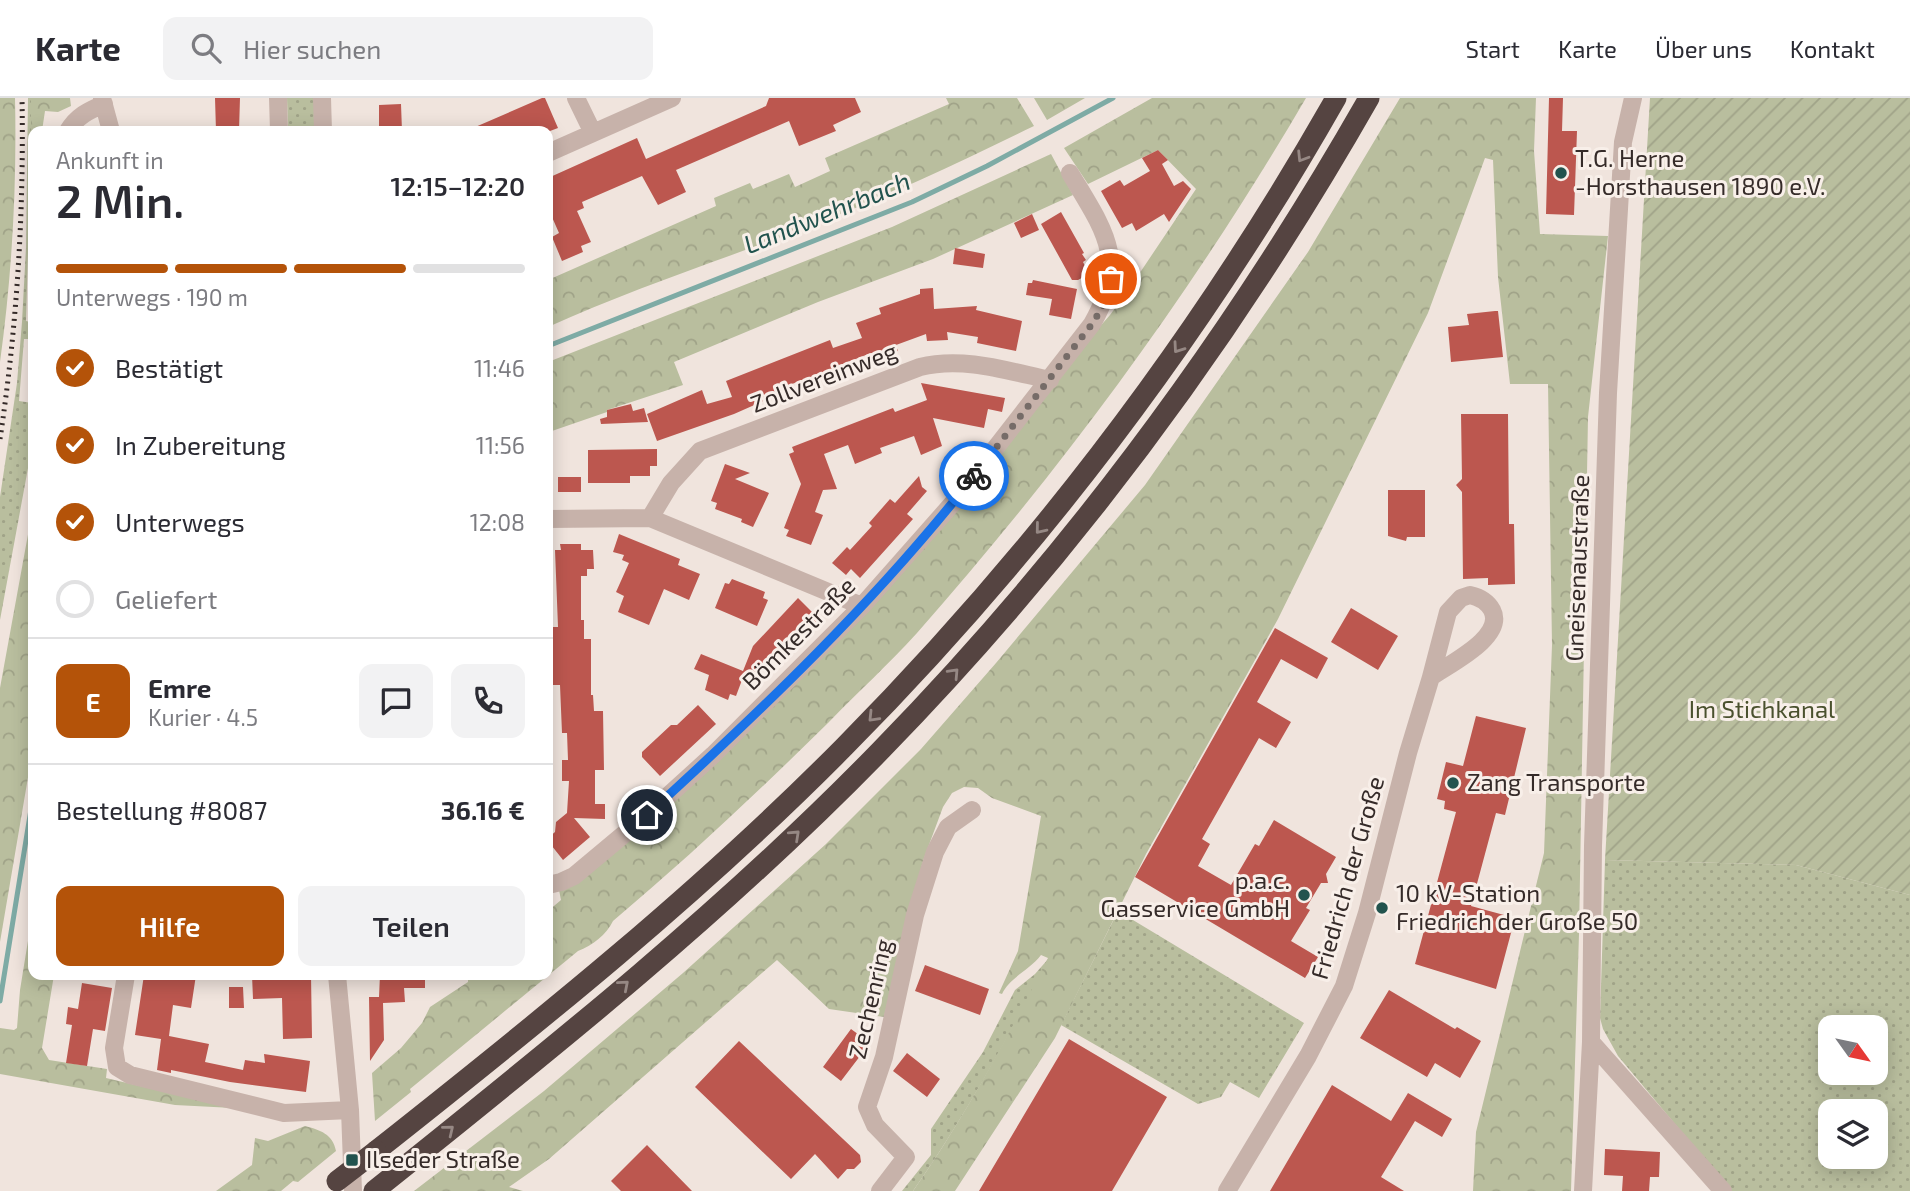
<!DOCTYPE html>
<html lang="de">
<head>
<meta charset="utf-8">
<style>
	:root { --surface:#fff; --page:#f2f2f3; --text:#2b2b33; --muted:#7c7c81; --line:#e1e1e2; --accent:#b45309 }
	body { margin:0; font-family:"Exo 2",sans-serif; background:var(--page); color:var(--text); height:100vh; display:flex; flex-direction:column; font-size:26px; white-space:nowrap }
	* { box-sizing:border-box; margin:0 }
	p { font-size:23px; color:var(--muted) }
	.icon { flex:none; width:38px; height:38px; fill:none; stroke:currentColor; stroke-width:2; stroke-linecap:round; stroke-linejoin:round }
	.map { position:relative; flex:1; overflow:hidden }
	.panel { position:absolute; left:28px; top:28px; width:525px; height:854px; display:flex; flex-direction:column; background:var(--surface); border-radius:14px; box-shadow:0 4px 18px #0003 }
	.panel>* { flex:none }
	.needle { width:46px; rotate:123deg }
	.buttons { position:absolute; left:1818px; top:917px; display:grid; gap:14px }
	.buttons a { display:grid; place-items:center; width:70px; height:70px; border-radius:14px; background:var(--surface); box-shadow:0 4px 18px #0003; font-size:35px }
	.pin { position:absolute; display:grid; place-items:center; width:60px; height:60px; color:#fff; margin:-30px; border:4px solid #fff; border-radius:50%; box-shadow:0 2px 7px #0007 }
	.courier { position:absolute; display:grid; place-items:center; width:70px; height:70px; margin:-35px; border:5px solid #1a73e8; border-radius:50%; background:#fff; color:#222; box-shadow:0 2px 9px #0007 }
	.summary em { font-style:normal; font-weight:600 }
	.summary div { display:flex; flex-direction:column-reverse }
	.summary { display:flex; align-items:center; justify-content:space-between; height:119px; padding:0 28px }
	h1 { font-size:46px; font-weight:600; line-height:52px }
	.bar { display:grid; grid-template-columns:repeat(4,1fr); gap:10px 7px; align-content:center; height:84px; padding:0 28px }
	.bar i { height:9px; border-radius:5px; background:var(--line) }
	.bar .active { background:var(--accent) }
	.bar p { grid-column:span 4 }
	.line { display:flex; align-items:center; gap:18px; padding:0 28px; border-top:2px solid var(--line) }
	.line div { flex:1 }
	.round { display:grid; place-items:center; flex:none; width:74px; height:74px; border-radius:14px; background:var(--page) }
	ol { padding:0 28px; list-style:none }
	li { display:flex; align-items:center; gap:21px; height:77px }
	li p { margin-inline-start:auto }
	li .icon { padding:7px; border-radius:50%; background:var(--accent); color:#fff; stroke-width:4 }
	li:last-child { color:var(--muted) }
	li i { width:38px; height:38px; border:4px solid var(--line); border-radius:50% }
	.action { display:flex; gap:14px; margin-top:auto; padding:14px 28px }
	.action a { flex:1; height:80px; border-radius:14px; background:var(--accent); color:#fff; font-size:28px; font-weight:600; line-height:80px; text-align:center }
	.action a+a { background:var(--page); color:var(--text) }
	header { display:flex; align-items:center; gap:42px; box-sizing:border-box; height:98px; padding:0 35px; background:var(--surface); border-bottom:2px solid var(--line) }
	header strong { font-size:33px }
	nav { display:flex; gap:38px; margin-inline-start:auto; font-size:24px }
	.search { width:490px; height:63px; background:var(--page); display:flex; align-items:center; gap:18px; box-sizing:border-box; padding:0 24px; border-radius:14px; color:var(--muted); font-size:26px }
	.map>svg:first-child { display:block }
</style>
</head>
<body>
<header>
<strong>Karte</strong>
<div class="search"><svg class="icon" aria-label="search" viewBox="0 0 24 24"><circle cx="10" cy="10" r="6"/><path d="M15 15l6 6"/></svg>Hier suchen</div>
<nav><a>Start</a><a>Karte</a><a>Über uns</a><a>Kontakt</a></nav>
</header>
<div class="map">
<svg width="1910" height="1093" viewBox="0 0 1910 1093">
	<defs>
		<pattern id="grass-dots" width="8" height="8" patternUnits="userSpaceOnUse" patternTransform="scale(1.75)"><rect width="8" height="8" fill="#b9be9e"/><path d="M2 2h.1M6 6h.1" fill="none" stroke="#a0a388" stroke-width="1.8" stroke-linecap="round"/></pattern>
		<pattern id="forest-crowns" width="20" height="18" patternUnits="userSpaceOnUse" patternTransform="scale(1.75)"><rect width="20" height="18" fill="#b9be9e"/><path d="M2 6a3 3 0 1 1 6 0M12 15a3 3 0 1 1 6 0" fill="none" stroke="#a0a388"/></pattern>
		<pattern id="garden-furrows" width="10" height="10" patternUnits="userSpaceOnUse" patternTransform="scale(1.75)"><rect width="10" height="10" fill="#b9be9e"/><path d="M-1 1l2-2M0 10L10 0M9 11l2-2" fill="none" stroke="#a0a388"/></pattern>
	</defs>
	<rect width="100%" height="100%" fill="#f0e4dd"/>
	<!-- grass -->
	<path fill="url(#grass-dots)" fill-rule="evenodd" d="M28 0H31L32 20 26 223 30 224 28 241H24L19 303 32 305 33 300V343L0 522V399L17 285 22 224 26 150Z
		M287 0H316L317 33H288Z
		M1605 762 1796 767 1910 797V1093H1731L1618 958 1603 931 1600 920ZM1830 929H1876V975H1830ZM1830 1013H1876V1059H1830Z
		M1118 813 1304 925 1259 1000 1230 984 1221 999 1198 1006 1061 927Z
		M1049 860C1008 940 965 1019 913 1093H902L931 1057V1031L983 954 1015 892 1035 876Z"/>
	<!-- forest -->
	<path fill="url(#forest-crowns)" d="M0 0H15C17 88 12 177 0 264Z
		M31 0H70L71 8 58 14 45 13 42 33H33V62L31 63Z
		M946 0H1017L1034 28C964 62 893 96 821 124 730 159 636 189 548 229V182L716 108 714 100 750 85 753 91 789 76 795 89 830 73 825 60 949 6Z
		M1034 0H1085L1047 22Z
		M1152 0H1306C1193 193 1065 367 917 535 889 566 858 594 829 624 759 693 688 760 613 823 607 836 592 848 578 853L410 991 411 994 375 1023 372 975 401 950 422 925 430 909 468 884V877H548V813L561 802 559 792 738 641 1110 217 1127 194 1196 91 1158 52 1088 86 1064 50Z
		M1400 0H1536L1534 53 1540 136 1608 138 1588 319 1579 836 1571 1093H1473L1476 1034 1544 755 1552 547 1548 286H1510L1498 179 1493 62 1485 60 1428 215 1278 521 1146 756 1055 940 955 1093H913C965 1019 1007 940 1048 860L1041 857C1030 872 1010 879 1002 896L999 895 1018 853 1041 718 992 700 978 690 964 689 952 695 943 709 923 763 884 919 829 911 777 862 549 1061 509 1089 523 1093H414L544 993 683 875 826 746 921 651 996 565 1145 387 1308 154Z
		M1051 56 1073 97 933 161 818 204 674 264 683 287 607 312V314L552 333 548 324V264L892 129Z
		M33 409V650L0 844V590Z
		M33 812V877H54L42 950 49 962 107 971 106 980 233 1010 175 1007 0 976V930L14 932 17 930 20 892Z
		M305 1028C320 1032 333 1036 336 1053L298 1084 293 1083 281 1093H216L252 1067 255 1040 268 1043Z"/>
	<!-- garden -->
	<path fill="url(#garden-furrows)" d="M1650 0H1910V797L1796 767 1605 762Z"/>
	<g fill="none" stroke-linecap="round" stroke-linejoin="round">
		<!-- stream -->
		<path stroke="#7eaba5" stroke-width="5" d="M548 248 912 104 987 68 1113 0
			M0 903 33 699"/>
	</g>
	<!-- building -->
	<path fill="#bc574f" d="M215 0H240L239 33H216Z
		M542 0H545L558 30 550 33H466Z
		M769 0H855L861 14 833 27 836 33 799 48 789 23 676 72 686 94 658 107 642 78 582 104 584 110 577 113 591 144 581 148 583 154 562 163 552 139 559 135 548 110V80L637 40 646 61 766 8Z
		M1549 0H1563L1562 33H1577L1574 117 1546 116Z
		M401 6 402 33H379V7Z
		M1158 52 1168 62 1162 66 1174 88 1183 83 1191 91 1169 124 1164 116 1136 133 1132 125 1122 130 1101 93 1120 82 1124 88 1150 73 1142 60Z
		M1061 114 1084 155 1082 156 1086 162 1083 164 1089 176 1078 182H1072L1041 126Z
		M1032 116 1039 132 1021 140 1014 125Z
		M955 150 985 156 983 170 953 166Z
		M1033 182 1077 191 1071 221 1049 217 1052 201 1026 197 1028 185H1032Z
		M933 190 934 211 977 208 976 212 1022 223 1016 253 977 245 978 239 947 234 948 242 927 243 926 236 896 247 898 253 879 260 877 255H871L835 269 837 275 804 288 802 282 777 292 779 296 734 316 657 343 647 316 702 292 707 306 732 299 726 283 830 242 833 250 862 240 856 225 881 216 879 210 920 196V191Z
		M1495 213H1498L1503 259 1451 264 1448 229 1469 227 1467 216Z
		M921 285 1005 300 1002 314 988 311 984 330 933 320 942 348 921 357 914 338 880 350 882 355 855 366 848 347 824 356 837 391 823 392 815 414 823 417 811 447 786 438 789 432 784 430 801 386 789 356 794 354 792 349 893 310 895 314 927 302Z
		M631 306 633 313 644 310 648 324 601 326 600 321 607 319V312Z
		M1461 316H1508L1509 426H1514L1515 486 1488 487V480L1463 481 1462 394 1456 387 1462 381Z
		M657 351V368H650V378H630V385H588V352Z
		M725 366 750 375 735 381 769 395 753 429 741 424 742 421 715 411 717 405 711 403Z
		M919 378 922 389 927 393 907 416 913 421 860 480 851 471 846 477 832 465 847 449 850 452 872 428 869 425 890 401 895 405Z
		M558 379H581V394H558Z
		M1388 392H1425V439H1407L1406 443 1388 438Z
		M619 436 680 461 678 467 700 476 689 502 664 491 649 527 618 514 624 498 616 494 629 465 622 462 624 457 613 454Z
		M560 446H581V452H593L594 471H587V478H581V522H584V541H591V597H593L594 613H603L604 672H595V706H605V721L574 720 590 739 563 762 548 743V740L555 734 556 724 567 715 569 683H562V662H568L567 635H562L560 587H553L551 529H558L555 452H561Z
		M732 481 765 494 763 500 768 502 757 528 715 510 725 485 729 486Z
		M798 500 821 523 797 548 793 545 778 560 772 557 765 574 760 571 757 579 745 574 736 598 730 596 728 602 705 592 709 577 694 571 701 556 743 573 753 548Z
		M1351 510 1398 538 1378 572 1331 544Z
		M1275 530 1328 560 1317 581 1281 561 1257 604 1291 624 1276 650 1259 640 1202 741 1210 746 1198 768 1231 787 1255 746 1259 748 1274 722 1336 759 1326 776 1328 785H1321L1306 810 1310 812 1291 843 1318 859 1305 880 1135 779Z
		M698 607 716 626 660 678 642 659V654L671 627H677Z
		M1476 618 1526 630 1505 717 1496 715 1471 808 1515 820 1496 891 1415 866 1456 714 1444 711 1445 703 1437 701 1446 664 1463 668Z
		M925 867 989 891 980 917 915 893Z
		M144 877H196L191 910 173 907 169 938 209 946 205 964 243 972 245 962 265 965 264 956 310 963 306 994 230 984 171 972V975L157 972 161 941 135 937Z
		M252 877H311L312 940 283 941 282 900 253 901Z
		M380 877H425V890H404L405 904 383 905 384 942 370 963 369 899H379Z
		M82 885 112 890 105 933 93 931 87 968 66 965 72 927 66 926 68 909 78 911Z
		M229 889H243L244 910H229Z
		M1389 892 1455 931 1457 929 1481 943 1460 980 1435 965 1427 979 1360 940Z
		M851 931 870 945 841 983 823 969Z
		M1069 941 1167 999 1112 1093H979Z
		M739 943 860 1057 861 1064 854 1071H847L838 1081 815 1056 791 1081 695 989Z
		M907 955 940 981 927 999 893 973Z
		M1332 987 1391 1023 1408 995 1452 1021 1442 1039 1415 1023 1381 1079 1404 1093H1270Z
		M647 1047 692 1093H621L611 1083Z
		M1605 1051 1660 1054 1659 1079H1650L1649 1093H1622L1623 1078 1604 1077Z"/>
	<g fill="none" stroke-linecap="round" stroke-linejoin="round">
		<!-- minor -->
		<path stroke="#c7b2aa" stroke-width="18" d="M102 0 111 33
			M278 0 279 33
			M322 0 323 33
			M576 0 593 35
			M68 33C77 18 88 13 104 6
			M548 55 672 0
			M650 420 671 385 700 353 920 269C963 258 1008 273 1050 282
			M548 421 650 420 862 508
			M1470 497C1479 499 1487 503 1492 512 1506 539 1449 566 1431 579L1448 514 1461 500Z
			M548 787 561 784 574 778 647 717 713 657 862 508 952 406 1092 226C1129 162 1104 132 1070 75
			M126 877 114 950 117 969 130 977 284 1015 350 1012
			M337 877 350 1012 353 1093
			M1591 944 1723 1093
			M880 1093 906 1059 875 1027 867 1009 884 959 915 817 935 754 948 729 972 712
			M1227 1093 1308 958 1344 888 1367 815 1408 655 1431 579
			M1583 1093 1591 944 1593 748 1608 295 1623 44 1633 0"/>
		<!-- highway -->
		<path stroke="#554441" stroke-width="21" d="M376 1053C538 925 700 795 845 648 1036 455 1202 236 1336 0
			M374 1093C549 953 726 812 882 651 1072 456 1234 237 1369 0"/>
		<!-- rail -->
		<path stroke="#352b29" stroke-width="5" stroke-dasharray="2 5" stroke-linecap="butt" d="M0 341C17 228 24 114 22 0"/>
		<!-- highway-bridge -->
		<path stroke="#554441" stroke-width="21" d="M337 1083 376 1053"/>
	</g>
	<!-- one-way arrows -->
	<defs><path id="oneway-chevron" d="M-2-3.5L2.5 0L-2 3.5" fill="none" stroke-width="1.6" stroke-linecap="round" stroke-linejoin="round" transform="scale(1.75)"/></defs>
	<g stroke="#968884">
		<use href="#oneway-chevron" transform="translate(1302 59) rotate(122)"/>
		<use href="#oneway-chevron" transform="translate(1178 250) rotate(125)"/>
		<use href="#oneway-chevron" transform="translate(1040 431) rotate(129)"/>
		<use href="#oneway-chevron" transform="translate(954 575) rotate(-47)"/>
		<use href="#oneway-chevron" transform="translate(873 619) rotate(134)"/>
		<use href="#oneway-chevron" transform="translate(795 737) rotate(-43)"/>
		<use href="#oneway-chevron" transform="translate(624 887) rotate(-41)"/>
		<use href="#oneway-chevron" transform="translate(449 1032) rotate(-39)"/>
	</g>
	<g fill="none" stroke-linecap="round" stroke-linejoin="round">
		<!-- done -->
		<path stroke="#766c68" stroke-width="7" stroke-dasharray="0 12.6" d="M974 378 1092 226 1105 205 1111 181"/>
		<!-- route -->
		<path stroke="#1a73e8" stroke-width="9" d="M647 717C762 612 877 502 974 378"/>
	</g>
	<!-- markers -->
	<g fill="#22534e" stroke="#f8efe9" stroke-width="2.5">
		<circle cx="1561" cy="75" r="7"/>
		<circle cx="1453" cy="685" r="7"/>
		<circle cx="1304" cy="797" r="7"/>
		<circle cx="1382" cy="810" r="7"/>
		<rect x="345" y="1055" width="14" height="14" rx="3.5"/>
	</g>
	<g text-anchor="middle" stroke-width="6" stroke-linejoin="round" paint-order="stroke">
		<!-- poi labels -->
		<g font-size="24" fill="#352b29" stroke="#f8efe9" text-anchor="start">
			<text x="1575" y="69">T.G. Herne<tspan x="1575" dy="28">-Horsthausen 1890 e.V.</tspan></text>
			<text x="1467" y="693">Zang Transporte</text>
			<text x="1290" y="791" text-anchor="end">p.a.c.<tspan x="1290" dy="28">Gasservice GmbH</tspan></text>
			<text x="1396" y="804">10 kV-Station<tspan x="1396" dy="28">Friedrich der Große 50</tspan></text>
			<text x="366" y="1070">Ilseder Straße</text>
		</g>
		<!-- street labels -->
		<g font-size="24" fill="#352b29" stroke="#f8efe9">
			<text transform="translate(824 280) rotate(-21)" y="8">Zollvereinweg</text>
			<text transform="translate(1578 470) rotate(-88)" y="8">Gneisenaustraße</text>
			<text transform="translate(799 536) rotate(-45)" y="8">Bömkestraße</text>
			<text transform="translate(1348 780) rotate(-74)" y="8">Friedrich der Große</text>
			<text transform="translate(871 901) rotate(-77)" y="8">Zechenring</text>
		</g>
		<!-- park labels -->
		<g font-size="24" fill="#4a512e" stroke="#f8efe9">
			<text x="1762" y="620">Im Stichkanal</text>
		</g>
		<!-- water labels -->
		<g font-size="26" font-style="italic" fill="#22534e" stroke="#f8efe9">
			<text transform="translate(827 115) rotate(-22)" y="9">Landwehrbach</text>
		</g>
	</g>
</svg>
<div class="buttons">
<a><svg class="needle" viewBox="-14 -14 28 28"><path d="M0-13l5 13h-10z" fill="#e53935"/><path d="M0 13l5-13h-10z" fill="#7c7c81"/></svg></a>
<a><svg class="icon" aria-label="layers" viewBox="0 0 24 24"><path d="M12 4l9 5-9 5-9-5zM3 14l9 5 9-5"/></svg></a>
</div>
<div class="pin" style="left:1111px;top:181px;background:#ea580c"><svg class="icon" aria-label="bag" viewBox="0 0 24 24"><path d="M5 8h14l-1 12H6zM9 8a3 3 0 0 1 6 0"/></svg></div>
<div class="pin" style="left:647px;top:717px;background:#1f2937"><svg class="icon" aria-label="home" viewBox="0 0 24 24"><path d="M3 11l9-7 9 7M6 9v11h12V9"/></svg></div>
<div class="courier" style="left:974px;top:378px"><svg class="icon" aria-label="bike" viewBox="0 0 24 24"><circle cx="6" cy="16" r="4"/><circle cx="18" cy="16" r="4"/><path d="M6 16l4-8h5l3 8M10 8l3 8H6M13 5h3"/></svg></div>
<section class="panel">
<div class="summary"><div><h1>2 Min.</h1><p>Ankunft in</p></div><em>12:15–12:20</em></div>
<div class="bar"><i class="active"></i><i class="active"></i><i class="active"></i><i></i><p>Unterwegs · 190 m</p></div>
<ol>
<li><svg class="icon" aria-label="check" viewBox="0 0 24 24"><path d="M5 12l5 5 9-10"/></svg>Bestätigt<p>11:46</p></li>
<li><svg class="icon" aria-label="check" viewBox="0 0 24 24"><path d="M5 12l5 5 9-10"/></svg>In Zubereitung<p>11:56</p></li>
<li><svg class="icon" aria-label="check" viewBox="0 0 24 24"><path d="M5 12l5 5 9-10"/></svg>Unterwegs<p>12:08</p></li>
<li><i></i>Geliefert</li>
</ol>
<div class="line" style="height:126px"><b class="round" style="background:var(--accent);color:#fff">E</b><div><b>Emre</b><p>Kurier · 4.5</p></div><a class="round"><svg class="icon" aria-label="chat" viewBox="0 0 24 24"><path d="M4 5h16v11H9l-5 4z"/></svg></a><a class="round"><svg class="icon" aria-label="phone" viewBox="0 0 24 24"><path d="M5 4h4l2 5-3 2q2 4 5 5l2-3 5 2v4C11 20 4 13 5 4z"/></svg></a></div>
<div class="line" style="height:91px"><div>Bestellung #8087</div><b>36.16 €</b></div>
<div class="action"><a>Hilfe</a><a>Teilen</a></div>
</section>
</div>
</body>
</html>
